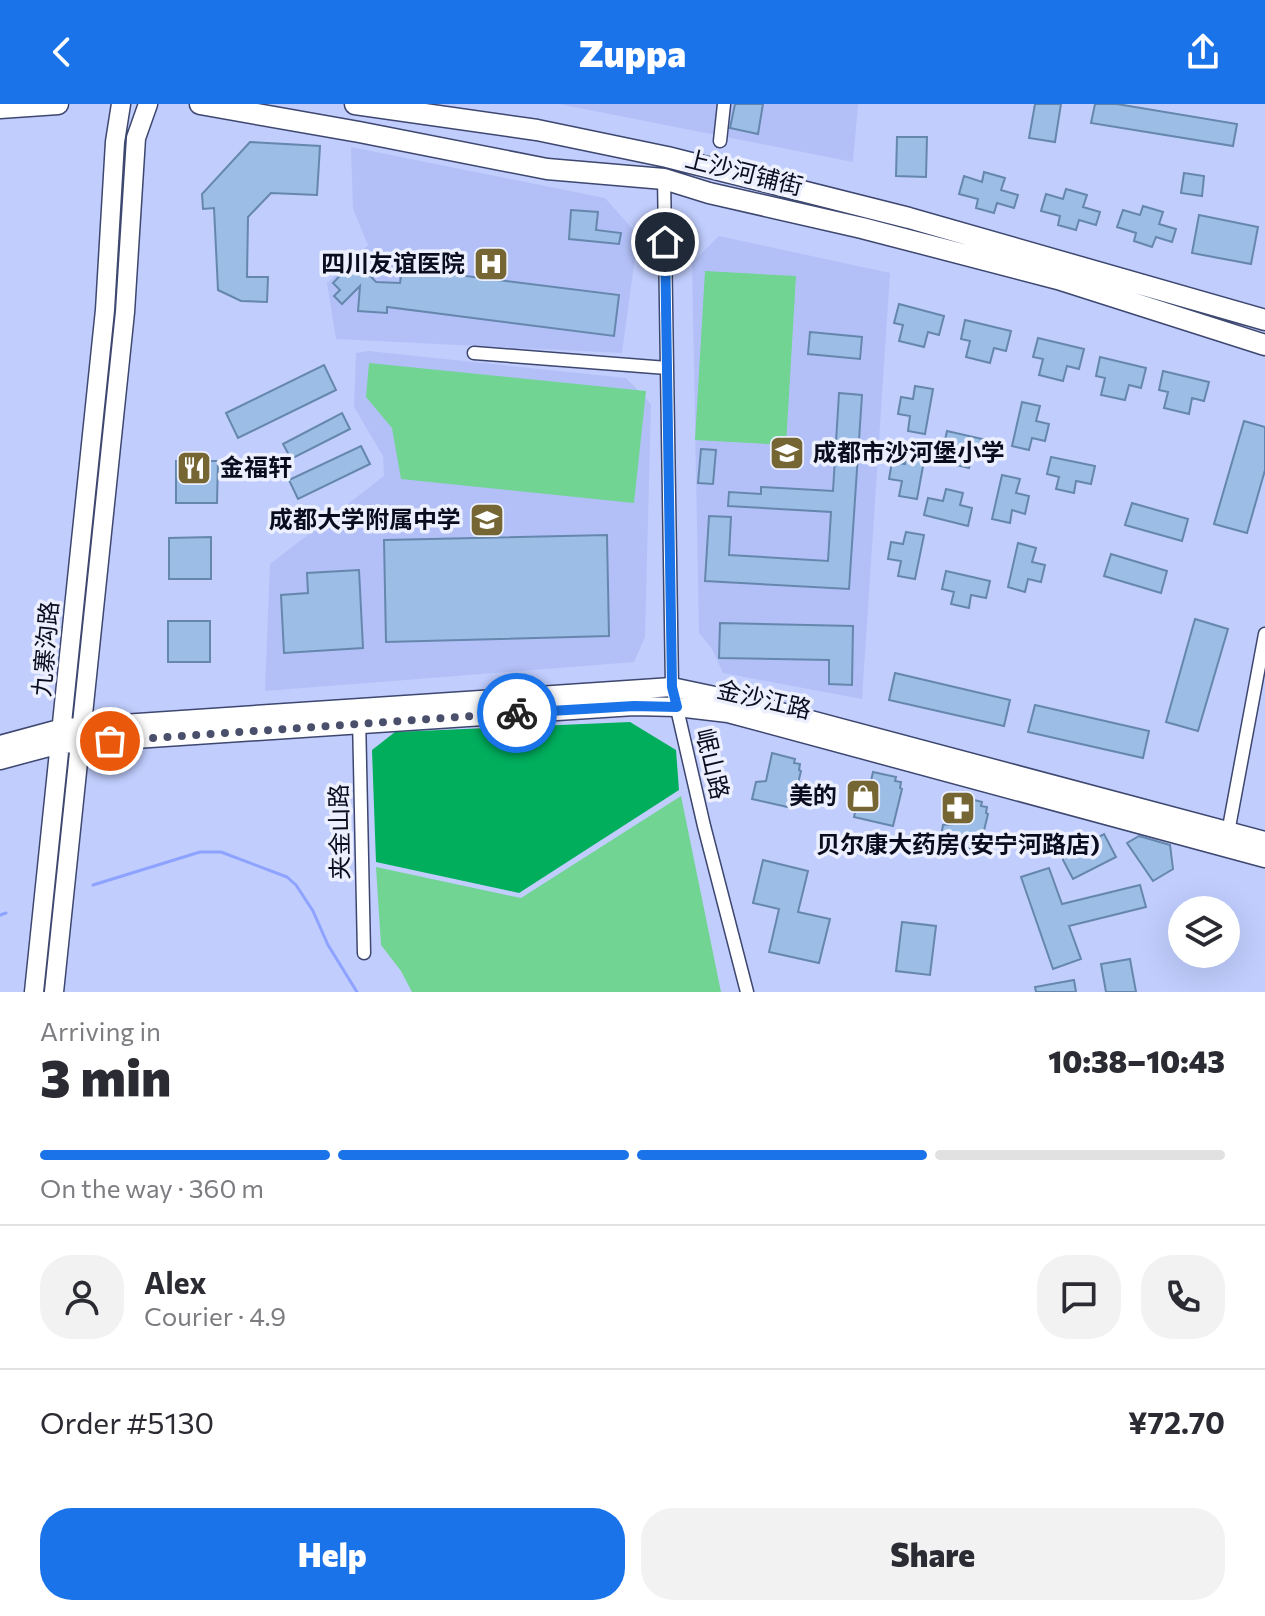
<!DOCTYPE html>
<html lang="en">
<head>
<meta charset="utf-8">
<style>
	:root { --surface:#fff; --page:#f2f2f3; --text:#2b2b33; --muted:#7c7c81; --line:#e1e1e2; --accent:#1a73e8 }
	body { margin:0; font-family:Commissioner,"Noto Sans SC",sans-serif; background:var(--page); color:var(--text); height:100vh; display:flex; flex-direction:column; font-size:30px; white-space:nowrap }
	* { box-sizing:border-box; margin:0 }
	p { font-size:26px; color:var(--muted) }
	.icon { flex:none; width:44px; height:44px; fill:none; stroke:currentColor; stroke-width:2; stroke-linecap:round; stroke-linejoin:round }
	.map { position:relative; height:888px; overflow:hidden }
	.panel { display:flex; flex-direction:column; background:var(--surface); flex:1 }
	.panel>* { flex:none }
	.controls { position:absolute; left:1168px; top:792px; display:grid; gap:16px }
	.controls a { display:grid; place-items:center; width:72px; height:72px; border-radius:50%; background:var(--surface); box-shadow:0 8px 32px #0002; font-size:40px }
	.pin { position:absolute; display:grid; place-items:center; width:68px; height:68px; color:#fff; margin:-34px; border:4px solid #fff; border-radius:50%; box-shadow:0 2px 8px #0007 }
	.courier { position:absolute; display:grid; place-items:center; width:80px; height:80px; margin:-40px; border:6px solid #1a73e8; border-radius:50%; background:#fff; color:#222; box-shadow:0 2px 10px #0007 }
	.overview em { font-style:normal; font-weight:800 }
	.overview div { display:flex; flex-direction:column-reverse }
	.overview { display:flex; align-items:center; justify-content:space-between; height:136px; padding:0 40px }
	h1 { font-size:52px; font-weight:800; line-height:60px }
	.bar { display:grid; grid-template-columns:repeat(4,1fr); gap:12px 8px; align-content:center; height:96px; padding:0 40px }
	.bar i { height:10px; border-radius:6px; background:var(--line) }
	.bar .active { background:var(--accent) }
	.bar p { grid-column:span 4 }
	.line { display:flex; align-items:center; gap:20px; padding:0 40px; border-top:2px solid var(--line) }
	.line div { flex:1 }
	.round { display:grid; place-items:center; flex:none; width:84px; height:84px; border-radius:32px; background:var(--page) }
	.button { display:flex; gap:16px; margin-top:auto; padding:16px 40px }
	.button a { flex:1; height:92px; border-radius:32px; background:var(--accent); color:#fff; font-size:32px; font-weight:800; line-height:92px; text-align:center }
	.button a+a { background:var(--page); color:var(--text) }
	header { display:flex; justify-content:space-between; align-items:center; height:104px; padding:0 40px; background:var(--accent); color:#fff; font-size:36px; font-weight:800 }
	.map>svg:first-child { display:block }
</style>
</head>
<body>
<header><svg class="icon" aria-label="back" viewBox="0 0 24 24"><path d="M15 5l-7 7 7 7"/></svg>Zuppa<svg class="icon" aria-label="share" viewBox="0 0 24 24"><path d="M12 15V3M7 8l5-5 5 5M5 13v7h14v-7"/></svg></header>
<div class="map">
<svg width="1265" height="888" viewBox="0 0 1265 888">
	<rect width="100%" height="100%" fill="#c0cdfd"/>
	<!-- built -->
	<path fill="#b2c0f7" d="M559 0H858L853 58Z
		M351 43 605 94 638 131 622 249 336 235 327 179 368 141 353 105Z
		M719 132 890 169 862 595 723 569 712 545 699 529 692 159Z
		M368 247 626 274 651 300 645 533 634 558 265 587 270 460 384 372 383 352 354 303 356 249Z"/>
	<!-- green -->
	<path fill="#71d492" d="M705 167 796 172 786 341 695 336Z
		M369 259 646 287 634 399 401 375 392 324 366 293Z
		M681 692 721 888H412L401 867 381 841 376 763 521 794Z"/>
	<!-- forest -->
	<path fill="#00ae5c" d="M630 618 676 646 679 686 519 789 376 758 372 646 395 628Z"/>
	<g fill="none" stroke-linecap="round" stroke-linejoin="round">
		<!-- stream -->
		<path stroke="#8ea3ff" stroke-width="3" d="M93 781 200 748H221L287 773 296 781 313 807 328 841 357 888
			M0 811 6 809"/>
	</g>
	<!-- building -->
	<path fill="#9bbde6" stroke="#6687ad" stroke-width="2" d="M735 0H763L758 30 730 24Z
		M1035 0H1061L1055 38 1029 34Z
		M1095 0H1117L1237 20 1233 42 1091 19Z
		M897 33H927L926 73 896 72Z
		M250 38 320 42 317 91 271 89 248 113 247 173H268L267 198 241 197 218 186 214 104 203 105 202 90Z
		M984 68 1005 74 1001 86 1018 91 1014 104 997 99 994 109 976 104 978 95 959 90 964 72 982 78Z
		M1184 69 1204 72 1202 92 1181 89Z
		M1066 85 1087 91 1083 103 1100 108 1096 121 1079 116 1076 126 1058 121 1060 112 1041 107 1046 90 1063 95Z
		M1143 102 1163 108 1159 120 1176 125 1172 138 1156 133 1152 143 1134 137 1136 129 1117 123 1123 106 1140 111Z
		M571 106 598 108 596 126 621 129 619 140 569 135Z
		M1199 111 1258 123 1251 160 1192 149Z
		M355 156 376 178 400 179 402 164 619 191 614 232 387 203V209L358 207 360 182 342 200 334 192 340 186 333 179Z
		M899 200 944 212 939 231 928 228 924 243 899 237 903 221 894 219Z
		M965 216 1011 227 1006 247 994 244 990 259 966 253 970 237 961 235Z
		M810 228 862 233 860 255 808 250Z
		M1038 234 1084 245 1079 265 1067 262 1063 277 1039 271 1043 255 1033 253Z
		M1100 253 1146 264 1141 284 1129 281 1125 296 1101 291 1105 274 1096 272Z
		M324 261 336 286 238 334 226 309Z
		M1163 267 1209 278 1204 297 1192 294 1189 310 1164 304 1168 288 1159 286Z
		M915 282 933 285 925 330 908 327 910 312 898 310 901 293 913 295Z
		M839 289 862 291 849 485 705 477 709 412 731 413 729 451 828 457 831 408 728 402 729 388 761 390V383L833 387Z
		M1022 298 1040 302 1036 317 1049 320 1045 337 1032 334 1029 346 1012 342Z
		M342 309 350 325 291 355 283 340Z
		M1244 317 1265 323V366L1247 429 1214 420Z
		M947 327 991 337 987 354 972 351 969 364 952 360 955 347 943 345Z
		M361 342 370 360 298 395 289 376Z
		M701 345 716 346 713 380 698 379Z
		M907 348 925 351 917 395 899 392 902 377 889 375 892 358 905 360Z
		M1051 353 1095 362 1091 380 1076 377 1074 389 1056 385 1059 373 1047 370Z
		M176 357H218L217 399H176Z
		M1002 371 1020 375 1016 389 1029 392 1025 410 1012 406 1010 419 992 415Z
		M946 385 963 389 960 401 972 404 968 422 924 411 928 394 943 397Z
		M1132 399 1188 415 1182 437 1125 421Z
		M906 428 924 431 915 475 898 472 901 457 888 455 891 438 903 440Z
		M607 431 609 532 386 538 384 436Z
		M211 433V475H169V434Z
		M1018 439 1036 444 1032 458 1045 461 1041 478 1028 475 1025 488 1008 483Z
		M1111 450 1167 467 1161 489 1104 472Z
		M359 466 363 544 284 549 281 491 308 489 307 469Z
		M946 467 990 477 986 494 971 491 969 504 951 500 954 488 942 485Z
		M1195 515 1228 525 1198 627 1166 618Z
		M168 517H210V558H168Z
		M720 519 853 522 852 581 829 580V556L719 554Z
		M895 569 1010 596 1004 622 889 596Z
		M1035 601 1149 627 1143 654 1028 628Z
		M772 649 795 655 794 659 800 660 799 666 801 667 792 704 752 695 756 678 766 677Z
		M873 668 896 673 895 677 901 678 900 684 902 685 893 722 854 713 858 696 867 695Z
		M959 692 982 698 981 702 987 703 986 709 988 710 979 747 940 737 943 721 953 720Z
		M1104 730 1116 753 1073 775 1063 756V752Z
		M1139 732 1170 741 1173 765 1153 777 1127 739Z
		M763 756 808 767 798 808 830 815 819 859 769 848 779 805 753 799Z
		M1049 764 1062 800 1140 781 1146 803 1069 822 1081 855 1053 865 1021 773Z
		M902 818 936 822 930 871 896 867Z
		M1130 855 1136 888H1106L1101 860Z
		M1074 876 1076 888H1036L1035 883Z"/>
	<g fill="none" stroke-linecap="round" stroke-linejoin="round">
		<!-- street casing -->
		<g stroke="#3d476f" stroke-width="15">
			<path id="street" d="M720 37 724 0
				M664 72 672 583 704 722 747 888
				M474 249 667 264
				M359 612 364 849
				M1227 734 1265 530"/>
		</g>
		<!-- secondary casing -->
		<g stroke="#3d476f" stroke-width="21">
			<path id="secondary" d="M0 641 63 624 672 583 743 598 1265 737
				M0 656 60 640 634 602 677 603 728 609 1265 754
				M34 888 105 206 115 38 121 0
				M54 888 125 208 136 34 148 0"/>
		</g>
		<!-- primary casing -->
		<g stroke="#3d476f" stroke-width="23">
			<path id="primary" d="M200 0 359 28 547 65 664 75 709 89 862 124 1058 175 1265 241
				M355 0 537 26 667 53 909 114 1265 216
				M0 4 58 0"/>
		</g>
		<!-- street -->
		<use href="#street" stroke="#fff" stroke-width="12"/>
		<!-- secondary -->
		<use href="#secondary" stroke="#fff" stroke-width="18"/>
		<!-- primary -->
		<use href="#primary" stroke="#fff" stroke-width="20"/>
	</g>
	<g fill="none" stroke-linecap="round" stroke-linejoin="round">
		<!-- done -->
		<path stroke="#4a506c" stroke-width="8" stroke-dasharray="0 14.4" d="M110 637 517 609"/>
		<!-- route -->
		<path stroke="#1a73e8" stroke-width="10" d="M517 609 634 602 677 603 672 583 665 138"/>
	</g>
	<!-- icons -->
	<defs>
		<g id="hospital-square" transform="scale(1.8)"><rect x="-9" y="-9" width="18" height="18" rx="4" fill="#766634" stroke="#ebeffe"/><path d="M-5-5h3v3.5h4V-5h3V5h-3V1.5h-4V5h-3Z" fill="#fff"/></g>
		<g id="school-square" transform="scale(1.8)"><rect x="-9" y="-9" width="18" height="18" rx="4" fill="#766634" stroke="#ebeffe"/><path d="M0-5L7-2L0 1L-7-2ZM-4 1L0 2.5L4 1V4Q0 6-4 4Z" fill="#fff"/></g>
		<g id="restaurant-square" transform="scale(1.8)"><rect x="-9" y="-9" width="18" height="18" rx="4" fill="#766634" stroke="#ebeffe"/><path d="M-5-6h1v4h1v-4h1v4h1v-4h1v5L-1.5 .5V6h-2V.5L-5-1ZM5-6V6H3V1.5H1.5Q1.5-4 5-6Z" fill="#fff"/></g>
		<g id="shop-square" transform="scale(1.8)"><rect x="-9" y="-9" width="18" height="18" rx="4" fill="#766634" stroke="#ebeffe"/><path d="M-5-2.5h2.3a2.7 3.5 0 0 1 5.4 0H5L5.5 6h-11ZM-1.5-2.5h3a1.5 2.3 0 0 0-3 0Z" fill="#fff"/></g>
		<g id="pharmacy-square" transform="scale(1.8)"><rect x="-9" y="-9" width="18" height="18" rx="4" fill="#766634" stroke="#ebeffe"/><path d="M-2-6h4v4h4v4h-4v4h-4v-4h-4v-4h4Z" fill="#fff"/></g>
	</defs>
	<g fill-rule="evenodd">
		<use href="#hospital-square" x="491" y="160"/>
		<use href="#school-square" x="787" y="349"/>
		<use href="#restaurant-square" x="194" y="364"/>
		<use href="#school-square" x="487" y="416"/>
		<use href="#shop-square" x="863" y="692"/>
		<use href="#pharmacy-square" x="958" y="704"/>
	</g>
	<g text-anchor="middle" stroke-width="7" stroke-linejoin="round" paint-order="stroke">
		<!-- street labels -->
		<g font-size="24" fill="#0a0d1e" stroke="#ebeffe">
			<text transform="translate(744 69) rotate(14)" y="8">上沙河铺街</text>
			<text transform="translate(46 545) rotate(-85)" y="8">九寨沟路</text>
			<text transform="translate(764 596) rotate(13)" y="8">金沙江路</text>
			<text transform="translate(712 660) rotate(77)" y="8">岷山路</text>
			<text transform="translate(340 728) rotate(-91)" y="8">夹金山路</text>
		</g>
		<!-- poi labels -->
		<g font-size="24" font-weight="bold" fill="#0a0d1e" stroke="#ebeffe" text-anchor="end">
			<text x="465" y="168">四川友谊医院</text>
			<text x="813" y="357" text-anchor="start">成都市沙河堡小学</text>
			<text x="220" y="372" text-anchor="start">金福轩</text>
			<text x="461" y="424">成都大学附属中学</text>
			<text x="837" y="700">美的</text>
			<text x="958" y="749" text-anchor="middle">贝尔康大药房(安宁河路店)</text>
		</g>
	</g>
</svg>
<div class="controls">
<a><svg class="icon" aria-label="layers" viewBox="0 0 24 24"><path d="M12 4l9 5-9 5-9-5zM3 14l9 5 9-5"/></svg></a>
</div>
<div class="pin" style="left:110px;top:637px;background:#ea580c"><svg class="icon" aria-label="bag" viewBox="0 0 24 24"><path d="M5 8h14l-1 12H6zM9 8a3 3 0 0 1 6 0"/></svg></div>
<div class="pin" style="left:665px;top:138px;background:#1f2937"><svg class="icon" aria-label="home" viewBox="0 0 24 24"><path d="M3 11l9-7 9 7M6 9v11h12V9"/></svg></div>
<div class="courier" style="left:517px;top:609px"><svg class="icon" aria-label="bike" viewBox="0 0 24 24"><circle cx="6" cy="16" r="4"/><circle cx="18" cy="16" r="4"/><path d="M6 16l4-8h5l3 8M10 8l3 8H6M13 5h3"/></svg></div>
</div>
<section class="panel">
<div class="overview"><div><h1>3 min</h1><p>Arriving in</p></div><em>10:38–10:43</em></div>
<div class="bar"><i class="active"></i><i class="active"></i><i class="active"></i><i></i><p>On the way · 360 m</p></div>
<div class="line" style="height:144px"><a class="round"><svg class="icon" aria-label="person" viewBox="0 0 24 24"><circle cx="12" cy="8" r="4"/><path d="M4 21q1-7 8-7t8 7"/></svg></a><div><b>Alex</b><p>Courier · 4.9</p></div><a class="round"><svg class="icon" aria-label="chat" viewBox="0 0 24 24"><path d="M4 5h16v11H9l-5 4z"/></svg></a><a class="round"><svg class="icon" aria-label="phone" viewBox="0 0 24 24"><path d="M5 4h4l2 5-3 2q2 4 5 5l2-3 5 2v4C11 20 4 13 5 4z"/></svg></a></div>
<div class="line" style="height:104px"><div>Order #5130</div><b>¥72.70</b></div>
<div class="button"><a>Help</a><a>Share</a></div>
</section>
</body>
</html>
